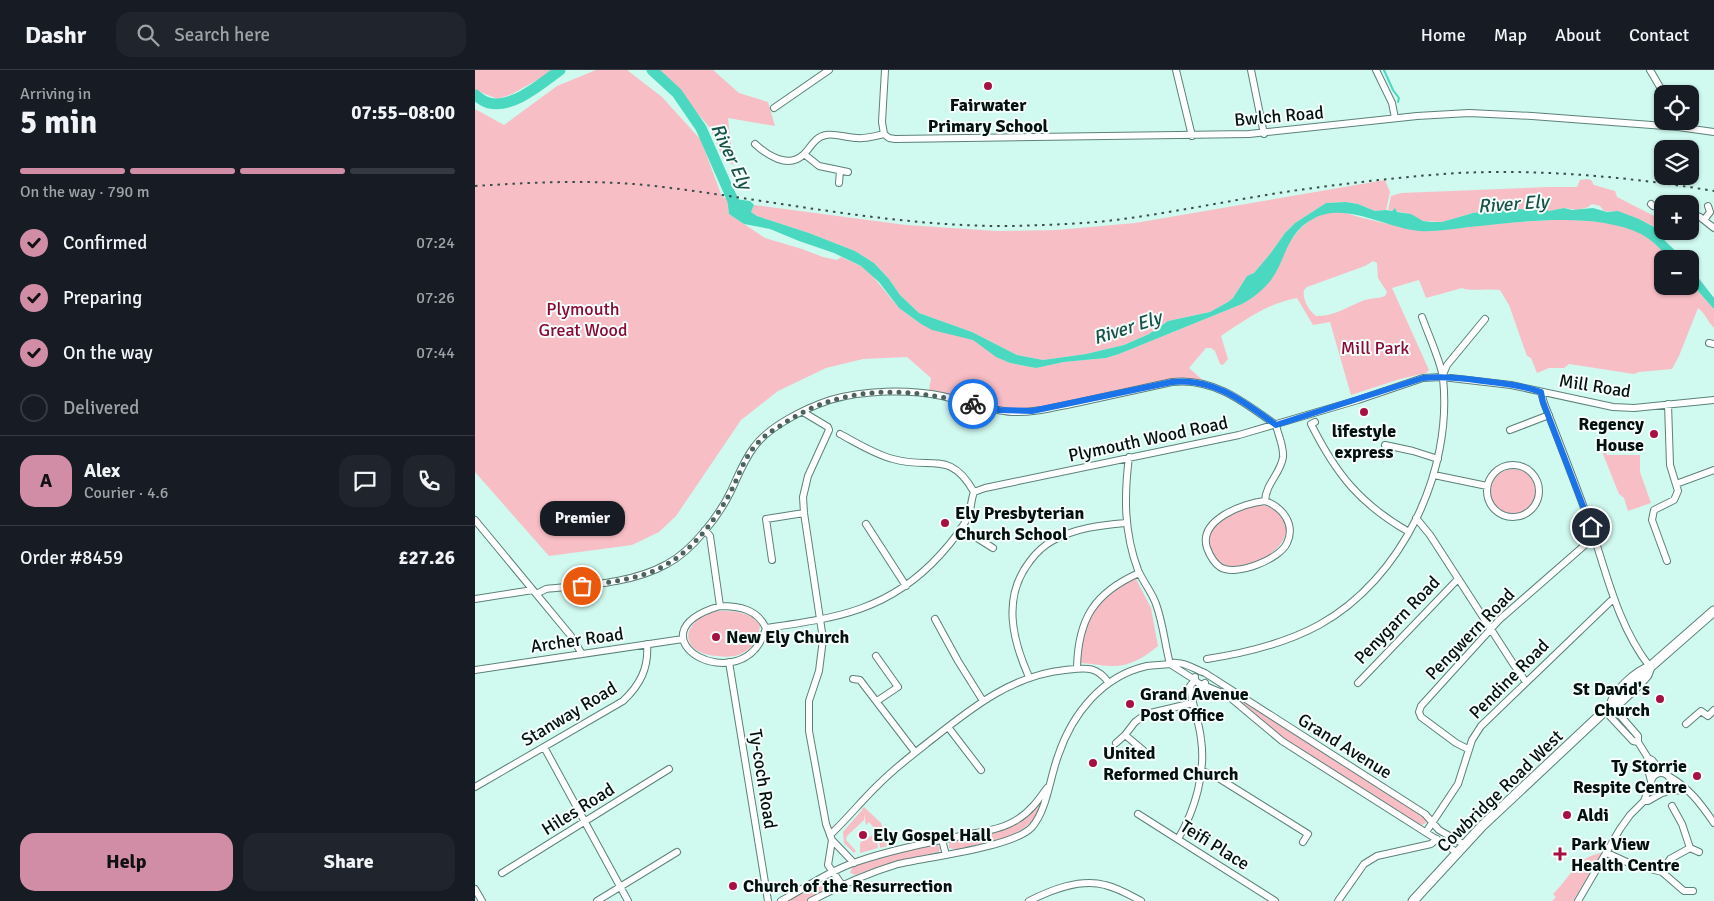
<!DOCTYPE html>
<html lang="en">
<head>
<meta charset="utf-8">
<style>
	:root { --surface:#171b24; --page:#20242c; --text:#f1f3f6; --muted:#9ea1a6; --line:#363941; --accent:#d08da5 }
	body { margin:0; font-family:Signika,sans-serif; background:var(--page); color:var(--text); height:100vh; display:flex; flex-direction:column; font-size:19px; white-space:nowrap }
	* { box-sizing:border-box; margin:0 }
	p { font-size:16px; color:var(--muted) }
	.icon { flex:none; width:28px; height:28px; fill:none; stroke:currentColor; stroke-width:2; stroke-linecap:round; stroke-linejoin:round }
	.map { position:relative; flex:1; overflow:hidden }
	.side { display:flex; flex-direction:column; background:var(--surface); width:475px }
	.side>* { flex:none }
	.controls { position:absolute; left:1179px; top:15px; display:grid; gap:10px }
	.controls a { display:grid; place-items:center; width:45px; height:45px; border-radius:10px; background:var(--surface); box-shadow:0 1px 4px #0004; font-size:25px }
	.pin { position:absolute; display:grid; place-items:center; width:42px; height:42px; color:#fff; margin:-21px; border:2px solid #fff; border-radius:50%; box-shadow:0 1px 5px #0007 }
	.courier { position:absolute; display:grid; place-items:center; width:50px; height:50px; margin:-25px; border:4px solid #1a73e8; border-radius:50%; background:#fff; color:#222; box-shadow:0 1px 6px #0007 }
	.bubble { position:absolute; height:35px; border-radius:15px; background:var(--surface); box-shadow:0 1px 4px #0004; font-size:16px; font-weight:800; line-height:35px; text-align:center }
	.summary em { font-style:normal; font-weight:800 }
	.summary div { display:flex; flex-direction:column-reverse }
	.summary { display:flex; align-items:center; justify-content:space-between; height:85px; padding:0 20px }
	h1 { font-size:32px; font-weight:800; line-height:38px }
	.bar { display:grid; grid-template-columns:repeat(4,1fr); gap:8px 5px; align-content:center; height:60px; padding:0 20px }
	.bar i { height:6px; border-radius:4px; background:var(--line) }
	.bar .on { background:var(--accent) }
	.bar p { grid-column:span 4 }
	.line { display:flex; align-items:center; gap:12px; padding:0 20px; border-top:1px solid var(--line) }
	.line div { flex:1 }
	.round { display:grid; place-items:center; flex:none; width:52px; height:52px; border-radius:15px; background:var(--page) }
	ol { padding:0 20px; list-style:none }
	li { display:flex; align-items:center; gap:15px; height:55px }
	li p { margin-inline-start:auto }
	li .icon { padding:5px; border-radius:50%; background:var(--accent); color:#111; stroke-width:4 }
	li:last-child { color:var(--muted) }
	li i { width:28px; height:28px; border:2px solid var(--line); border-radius:50% }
	.action { display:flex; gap:10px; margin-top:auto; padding:10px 20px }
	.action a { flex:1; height:58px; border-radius:15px; background:var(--accent); color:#111; font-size:20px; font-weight:800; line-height:58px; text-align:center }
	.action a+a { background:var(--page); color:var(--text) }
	header { display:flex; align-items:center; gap:30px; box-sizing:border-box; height:70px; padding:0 25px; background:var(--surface); border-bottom:1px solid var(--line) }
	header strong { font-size:24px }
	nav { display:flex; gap:28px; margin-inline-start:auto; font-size:18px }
	.search { width:350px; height:45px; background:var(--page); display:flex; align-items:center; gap:12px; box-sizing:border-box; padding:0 18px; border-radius:15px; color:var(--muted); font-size:19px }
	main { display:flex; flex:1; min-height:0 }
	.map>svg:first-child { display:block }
</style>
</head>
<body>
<header>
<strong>Dashr</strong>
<div class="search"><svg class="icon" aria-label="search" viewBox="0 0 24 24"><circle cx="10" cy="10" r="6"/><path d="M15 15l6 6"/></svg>Search here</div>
<nav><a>Home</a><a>Map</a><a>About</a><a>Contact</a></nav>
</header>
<main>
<section class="side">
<div class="summary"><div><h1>5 min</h1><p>Arriving in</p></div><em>07:55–08:00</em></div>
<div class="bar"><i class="on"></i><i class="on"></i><i class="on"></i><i></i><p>On the way · 790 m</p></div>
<ol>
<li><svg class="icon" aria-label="check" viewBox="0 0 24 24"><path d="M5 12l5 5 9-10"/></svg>Confirmed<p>07:24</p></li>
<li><svg class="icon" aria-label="check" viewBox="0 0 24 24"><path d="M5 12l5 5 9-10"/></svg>Preparing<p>07:26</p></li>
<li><svg class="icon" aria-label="check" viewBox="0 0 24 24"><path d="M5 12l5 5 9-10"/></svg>On the way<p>07:44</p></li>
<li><i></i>Delivered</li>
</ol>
<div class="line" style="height:90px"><b class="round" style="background:var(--accent);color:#111">A</b><div><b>Alex</b><p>Courier · 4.6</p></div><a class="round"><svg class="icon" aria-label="chat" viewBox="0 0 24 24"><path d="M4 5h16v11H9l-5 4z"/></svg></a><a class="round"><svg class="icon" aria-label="phone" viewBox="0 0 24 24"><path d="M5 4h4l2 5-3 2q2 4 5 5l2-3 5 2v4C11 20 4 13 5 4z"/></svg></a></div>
<div class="line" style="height:65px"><div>Order #8459</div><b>£27.26</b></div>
<div class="action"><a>Help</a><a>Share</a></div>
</section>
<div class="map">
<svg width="1239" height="831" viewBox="0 0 1239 831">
	<rect width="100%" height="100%" fill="#d0f9ef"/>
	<!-- green -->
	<path fill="#f8bec5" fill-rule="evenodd" d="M0 0H80L37 24 23 29 0 20Z
		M121 0H152L187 27 226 70 247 127 252 128 254 144 290 168 327 179 348 187 362 190 366 187 386 196 395 203 424 238 446 254 499 270 522 287 535 293 561 298 589 292 631 288 644 284 767 234C783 226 796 208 805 192 807 189 808 185 809 182 820 161 837 142 862 142 871 142 879 146 888 148 911 153 932 160 955 161 1007 156 1126 137 1169 165 1178 171 1187 180 1194 189H1188V216H1215V212L1239 239V258C1233 252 1230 243 1223 238L1204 286 1197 299 1164 302 1159 304 1094 294 1089 298H1074L1062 303 1056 288 1052 286 1034 235 1025 220C1014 218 995 222 987 218L951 228 944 210 917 218 954 300 951 303 925 309 876 325 855 252 838 255 822 228C793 233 770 250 746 266L753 289 748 295 745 294 740 281 736 278H731L714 298 731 313 717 311 546 342 468 326 467 322 454 321 456 308 432 287 388 289 351 298 303 321 266 350 201 446 184 462 157 475 74 486 0 402V39L29 55 82 16ZM898 191 902 193 903 208 912 222 910 226C902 229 894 228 887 231 870 238 860 246 841 246 834 241 827 229 829 220L832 217 890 196Z
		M176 0H238L264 23 293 32 300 56 253 48 258 95 248 88 235 58 218 38 198 17Z
		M1112 109 1116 110 1119 115 1140 121 1142 127 1187 150 1188 153 1182 152 1180 157 1164 149 1143 142 1129 141 1125 136 1117 134 1113 137 1103 140 1089 138 1074 141 1069 139 1053 140 1032 138 998 143 967 152 948 151 931 143 913 140 916 126 926 123 1073 117H1102L1105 110Z
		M910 110 915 122 911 140 900 141 883 134 871 132 851 133 820 153 810 163 795 184 779 203 772 206 758 228 753 232 735 242 693 251 674 264 649 275 611 284 568 290 542 285 497 262 444 243 425 225 414 209 399 193 380 181 334 163 282 146 276 142 279 135 431 155 522 161 582 160 660 153Z
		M1128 369 1132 385H1165V402L1176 433 1153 441 1149 428 1144 424 1126 379 1122 380 1120 370Z
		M1015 422a23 23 0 1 1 46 0a23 23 0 1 1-46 0Z
		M781 435C793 435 800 437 807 447 825 473 780 498 758 498 751 498 742 492 739 486 719 455 758 442 781 435Z
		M660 507 676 538 683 576C670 587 654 597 636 596 626 596 615 593 604 593 606 584 605 574 608 565 615 538 636 520 660 507Z
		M242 541C259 541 276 541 285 556L282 572C276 577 270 583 263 585 257 587 249 587 243 586 201 583 206 550 242 541Z
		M759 626 949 747 951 753 947 755 944 754 815 673Z
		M565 731C562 762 527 769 501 775 493 777 482 781 474 778V774L476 771 517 762Z
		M389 737 406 753 412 776 405 778 404 770 398 763 400 759 394 752 391 755 389 744V750L372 766 371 770 381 781 379 783 369 773 368 762 387 740 388 742 387 739Z
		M397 765 402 771 403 778 385 783V773L389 769 391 770Z
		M461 774 465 778 464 782 417 793 380 805 375 803 377 797 395 789Z
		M1127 783 1098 831H1077L1081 827 1078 824C1094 809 1102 786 1127 783Z
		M354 809 357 813 355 817 331 831H311L349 810Z"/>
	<!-- water -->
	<path fill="#4ad9c0" d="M252 128 275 131 279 135 276 142 282 146 334 163 380 181 399 193 414 209 425 225 444 243 497 262 542 285 568 290 611 284 649 275 674 264 693 251 735 242 753 232 758 228 772 206 779 203 795 184 810 163 820 153 851 133 871 132 883 134 900 141 911 140 917 141 920 138 922 142 936 144 948 151 956 152H967L998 143 1032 138 1053 140 1069 138 1074 141 1089 138 1097 140 1118 138 1132 142 1143 141 1164 149 1181 158 1186 162 1187 168 1209 189H1194C1187 180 1176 169 1166 164 1119 141 1045 152 994 157 977 159 961 162 944 161 910 158 870 131 838 149 811 163 811 190 796 210 788 220 778 228 767 234L644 284 631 288 589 292 561 298 535 293 521 287 498 270 457 260 446 254 424 238 404 212 386 196 359 183 324 171 295 159 269 154 254 144Z
		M1215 197 1239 228V239L1215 212Z"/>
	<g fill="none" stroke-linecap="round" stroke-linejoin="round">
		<!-- stream -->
		<path stroke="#4ad9c0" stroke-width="2" d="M909 0 918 20 924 28 923 32"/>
		<!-- river -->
		<path stroke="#4ad9c0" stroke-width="11" d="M177 0 202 23 226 58 263 142
			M0 25C4 28 9 32 14 33 38 39 67 13 85 0"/>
		<!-- minor casing -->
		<g stroke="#5c8179" stroke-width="8">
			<path id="minor" d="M701 0 717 66
				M776 0 789 64
				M901 0 917 33 920 48
				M1175 0 1189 24
				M299 38 354 0
				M409 64 414 68 420 69 774 64 942 46 994 43 1057 46 1203 57 1239 62
				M409 64 407 52 410 0
				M280 74C292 85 313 99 328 85 336 78 339 67 351 65 360 63 372 68 382 68 391 69 400 66 409 64
				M329 84 344 96 373 102
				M364 113 365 101
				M1176 134 1178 136 1188 138
				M1215 143 1225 147 1239 158
				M1229 150 1235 142 1233 136
				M1234 273 1239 274
				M967 307 972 295 1010 249
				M1066 322 1069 333C1085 374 1101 415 1116 457 1132 505 1143 556 1175 597
				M328 342 353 357 354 360 333 406 328 427 329 443 348 569 344 601 334 631V661L351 754 357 770 379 793
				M840 352 836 354C861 404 885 434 934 462
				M1035 360 1074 345
				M365 364C382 373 399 384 418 389 456 400 475 379 499 422
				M910 375 938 381 963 389
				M654 387C649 426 649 463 663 500 668 512 677 522 681 534 688 553 690 575 695 594
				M1012 421a26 26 0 1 1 52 0a26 26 0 1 1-52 0Z
				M959 405 1012 416
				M1201 414 1239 400
				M499 422 510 418 764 365 883 330 948 308 967 307 1036 315 1138 337 1159 338 1239 330
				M790 431C807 437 821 454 812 473 805 489 761 507 745 497 738 492 735 486 732 478 723 450 768 433 790 431Z
				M941 448 955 465 1039 595 1051 612
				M0 450 96 566 107 584
				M391 454 431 516
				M486 458 518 478
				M230 460 235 466 245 536
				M297 490 291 449 329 443
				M1192 491 1177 450 1179 440 1199 430 1203 421 1195 395 1193 334
				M61 524 71 519C111 515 156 514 192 494 217 481 244 446 256 421 263 406 269 390 279 377 294 356 331 338 355 330 388 320 434 319 467 326 491 331 514 340 537 342 559 343 580 337 601 333 633 326 665 319 697 312 738 307 769 332 801 355 803 365 809 376 808 387 806 403 791 413 790 431
				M0 529 58 520
				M245 536C264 536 282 539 291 558 269 635 148 565 245 536Z
				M460 549 483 591 508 631
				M291 558C361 548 414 541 465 485 476 473 487 459 494 445 496 438 496 430 499 422
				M401 586 423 617 402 631
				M732 589C771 583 809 574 844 555 927 509 978 402 968 308 966 292 953 264 947 247
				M254 592 293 831
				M695 594 720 610 723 613 752 625 807 671 983 783
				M602 598C603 549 619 523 664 503
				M0 600 208 569
				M554 607C537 569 527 527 555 491 561 483 568 476 577 471 600 458 626 455 651 453
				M378 609 385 610 388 614 440 682
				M883 613 983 509
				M717 630 730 613
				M1136 635 1163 666V672L1173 688 1177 690 1187 702
				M1130 641 1158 671 1163 672
				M1211 654 1226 641 1233 646 1239 640
				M473 657 506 700
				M641 673 650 665
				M69 677 153 831
				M993 679 981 673 946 647 944 642 946 636 1024 550 1111 474 1120 469
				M668 680 650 665 660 652 671 644 718 633
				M1173 688 1171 692 1176 711
				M726 701 737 704 833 764 828 772
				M1176 713a10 10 0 1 1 20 0a10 10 0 1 1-20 0Z
				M1195 707C1214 718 1226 734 1239 753
				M0 717 148 631C165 615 174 598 172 574
				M1192 721 1210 720
				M1169 731H1173L1187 723
				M1197 736 1207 754 1215 778 1224 782
				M663 744 800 831
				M951 762 983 714 997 670 1006 656 1139 528
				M355 765C372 749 387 730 405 713 422 696 441 682 460 667 499 636 539 605 590 600 610 598 621 595 634 613
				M703 769C720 740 731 703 726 669 724 651 717 634 715 616L720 610V607
				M357 770 353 795 367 815
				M467 770 471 785
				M1132 783 1156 794 1187 802 1209 821H1218
				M1187 802 1195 789 1215 778
				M27 803 194 699
				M0 819 7 831
				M122 831 202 782
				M306 831C330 818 354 801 381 792 413 781 447 774 481 767 502 762 525 761 543 749 556 741 564 729 572 718
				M336 831C364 816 393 803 423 794 453 787 539 777 557 757 572 740 575 707 583 686 597 644 627 606 672 596 680 595 687 595 695 594 700 593 696 592 702 593 712 593 721 600 730 603L950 744 964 760 990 775
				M554 831C576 820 605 808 630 815 643 818 655 825 666 831
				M863 831 889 794 902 786 956 774 962 769
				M1103 831 1145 759 1155 745 1169 731 1176 713"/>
		</g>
		<!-- highway casing -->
		<g stroke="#5c8179" stroke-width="11">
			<path id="highway" d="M1136 635C1140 621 1161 602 1175 597L1239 541
				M938 831 1007 756 1136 635 1145 632 1164 614 1172 605 1175 597"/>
		</g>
		<!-- minor -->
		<use href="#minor" stroke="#fff" stroke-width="6"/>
		<!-- highway -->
		<use href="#highway" stroke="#fff" stroke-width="9"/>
		<!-- rail -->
		<path stroke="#394e49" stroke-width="2" stroke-dasharray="2.5 5" stroke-linecap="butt" d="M0 116C63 112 125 109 188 117 303 131 419 157 536 156 573 155 611 154 648 149 715 140 780 125 846 117 892 111 937 106 983 103 1069 99 1155 107 1239 121"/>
	</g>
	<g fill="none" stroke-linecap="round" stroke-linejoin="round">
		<!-- done -->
		<path stroke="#4b635d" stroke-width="5" stroke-dasharray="0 9" d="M107 516C135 512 169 509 194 493 219 478 240 450 254 425 263 409 268 389 281 375 288 366 298 360 308 354 368 314 431 317 498 334"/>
		<!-- route -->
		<path stroke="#1a73e8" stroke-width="6" d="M498 334 524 340 557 341 697 312C738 307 769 332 801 355L948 308C971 306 993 309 1016 312 1032 314 1050 316 1066 322L1068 332 1116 457"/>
	</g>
	<!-- markers -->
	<g fill="#a71043" stroke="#f6fefc" stroke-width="2">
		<circle cx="513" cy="16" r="5"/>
		<circle cx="889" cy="342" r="5"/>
		<circle cx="1179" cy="364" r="5"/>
		<circle cx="470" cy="453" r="5"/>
		<circle cx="241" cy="567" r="5"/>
		<circle cx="1185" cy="629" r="5"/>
		<circle cx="655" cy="634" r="5"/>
		<circle cx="618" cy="693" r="5"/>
		<circle cx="1222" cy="706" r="5"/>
		<circle cx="1092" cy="745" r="5"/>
		<circle cx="388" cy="765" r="5"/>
		<path d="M1082.5 776.5h5v5h5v5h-5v5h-5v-5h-5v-5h5z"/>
		<circle cx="258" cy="816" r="5"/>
	</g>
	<g text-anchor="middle" stroke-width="4" stroke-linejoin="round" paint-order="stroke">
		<!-- poi labels -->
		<g font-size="18" font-weight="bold" fill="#04120f" stroke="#f6fefc" text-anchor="start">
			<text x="513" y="41" text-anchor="middle">Fairwater<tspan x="513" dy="21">Primary School</tspan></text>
			<text x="1169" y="360" text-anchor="end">Regency<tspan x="1169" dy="21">House</tspan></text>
			<text x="889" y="367" text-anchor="middle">lifestyle<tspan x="889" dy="21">express</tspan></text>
			<text x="480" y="449">Ely Presbyterian<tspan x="480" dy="21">Church School</tspan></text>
			<text x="251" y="573">New Ely Church</text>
			<text x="1175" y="625" text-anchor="end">St David's<tspan x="1175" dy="21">Church</tspan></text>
			<text x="665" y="630">Grand Avenue<tspan x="665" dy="21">Post Office</tspan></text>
			<text x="628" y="689">United<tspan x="628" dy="21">Reformed Church</tspan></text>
			<text x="1212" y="702" text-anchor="end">Ty Storrie<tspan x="1212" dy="21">Respite Centre</tspan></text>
			<text x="1102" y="751">Aldi</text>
			<text x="398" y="771">Ely Gospel Hall</text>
			<text x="1096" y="780">Park View<tspan x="1096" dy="21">Health Centre</tspan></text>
			<text x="268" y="822">Church of the Resurrection</text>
		</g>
		<!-- street labels -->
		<g font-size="18" fill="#04120f" stroke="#f6fefc">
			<text transform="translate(804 46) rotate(-5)" y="6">Bwlch Road</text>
			<text transform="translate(1120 316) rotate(9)" y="6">Mill Road</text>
			<text transform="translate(673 369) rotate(-12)" y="6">Plymouth Wood Road</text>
			<text transform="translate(922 550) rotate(-46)" y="6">Penygarn Road</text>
			<text transform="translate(995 564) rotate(-46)" y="6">Pengwern Road</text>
			<text transform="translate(102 570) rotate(-8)" y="6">Archer Road</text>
			<text transform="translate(1034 609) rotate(-45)" y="6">Pendine Road</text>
			<text transform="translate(94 644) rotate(-31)" y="6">Stanway Road</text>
			<text transform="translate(870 676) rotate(32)" y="6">Grand Avenue</text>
			<text transform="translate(288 709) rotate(81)" y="6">Ty-coch Road</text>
			<text transform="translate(1025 721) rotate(-44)" y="6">Cowbridge Road West</text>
			<text transform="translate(103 739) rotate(-32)" y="6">Hiles Road</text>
			<text transform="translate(740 775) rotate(32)" y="6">Teifi Place</text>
		</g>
		<!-- park labels -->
		<g font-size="18" fill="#8a0a36" stroke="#f6fefc">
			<text x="108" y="245">Plymouth<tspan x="108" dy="21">Great Wood</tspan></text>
			<text x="900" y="284">Mill Park</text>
		</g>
		<!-- water labels -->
		<g font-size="19" font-style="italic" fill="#165247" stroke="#f6fefc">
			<text transform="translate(257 86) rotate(65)" y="7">River Ely</text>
			<text transform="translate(1038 133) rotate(-4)" y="7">River Ely</text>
			<text transform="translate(652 257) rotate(-18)" y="7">River Ely</text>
		</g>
	</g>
</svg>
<div class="controls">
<a><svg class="icon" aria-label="locate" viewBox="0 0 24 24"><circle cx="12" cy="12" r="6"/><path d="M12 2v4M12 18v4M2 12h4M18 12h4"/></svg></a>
<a><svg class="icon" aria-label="layers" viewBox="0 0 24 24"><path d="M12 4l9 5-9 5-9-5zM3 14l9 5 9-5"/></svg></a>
<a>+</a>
<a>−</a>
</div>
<div class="pin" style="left:107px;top:516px;background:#ea580c"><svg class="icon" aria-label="bag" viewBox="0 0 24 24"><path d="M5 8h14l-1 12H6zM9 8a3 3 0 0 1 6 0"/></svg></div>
<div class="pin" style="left:1116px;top:457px;background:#1f2937"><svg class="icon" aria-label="home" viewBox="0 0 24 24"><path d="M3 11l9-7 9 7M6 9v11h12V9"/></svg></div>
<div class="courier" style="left:498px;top:334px"><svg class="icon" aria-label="bike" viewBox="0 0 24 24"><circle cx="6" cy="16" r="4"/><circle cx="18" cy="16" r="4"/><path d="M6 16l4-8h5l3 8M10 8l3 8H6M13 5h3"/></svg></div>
<div class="bubble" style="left:65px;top:431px;width:85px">Premier</div>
</div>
</main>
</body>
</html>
